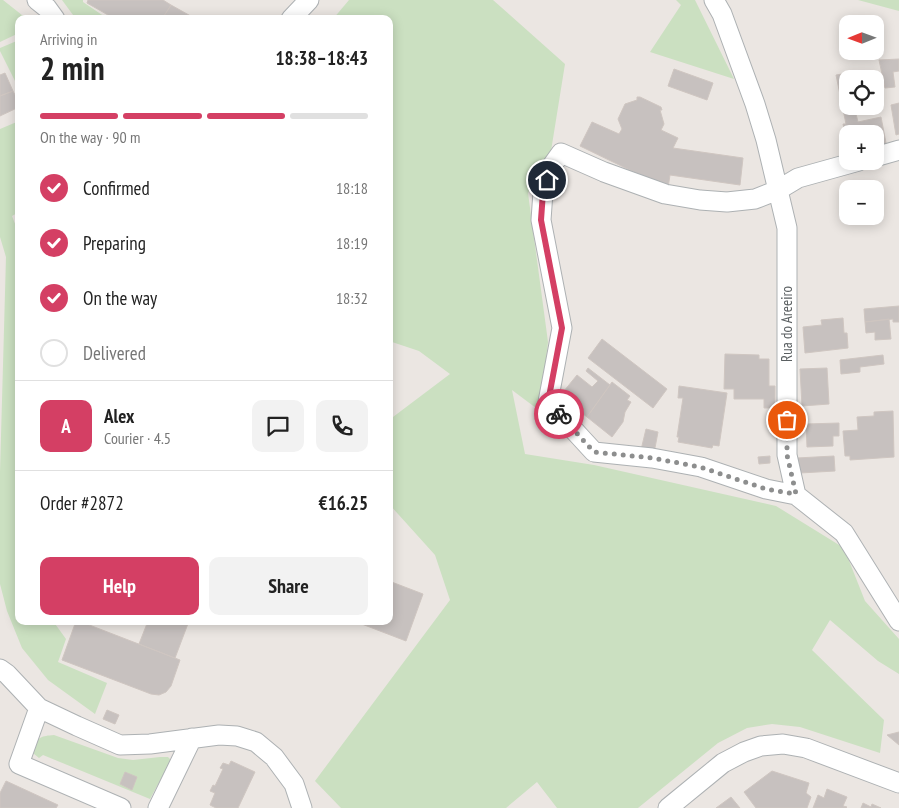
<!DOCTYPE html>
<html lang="en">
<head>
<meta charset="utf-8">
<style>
	:root { --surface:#fff; --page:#f2f2f2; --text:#222; --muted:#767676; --line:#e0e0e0; --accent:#d43f64 }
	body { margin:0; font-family:"PT Sans Narrow",sans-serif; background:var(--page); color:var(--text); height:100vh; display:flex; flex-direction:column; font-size:19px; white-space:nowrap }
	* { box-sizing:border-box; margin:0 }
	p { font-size:16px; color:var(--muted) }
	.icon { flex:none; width:28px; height:28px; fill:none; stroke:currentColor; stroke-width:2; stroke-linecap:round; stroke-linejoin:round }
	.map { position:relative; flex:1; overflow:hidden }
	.panel { position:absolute; left:15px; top:15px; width:378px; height:610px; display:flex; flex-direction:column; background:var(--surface); border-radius:10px; box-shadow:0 2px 12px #0003 }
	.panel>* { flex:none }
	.needle { width:32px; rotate:269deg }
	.tools { position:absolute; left:839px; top:15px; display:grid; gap:10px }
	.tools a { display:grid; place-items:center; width:45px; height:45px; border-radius:10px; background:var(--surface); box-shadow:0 2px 12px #0003; font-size:25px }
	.pin { position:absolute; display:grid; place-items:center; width:42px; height:42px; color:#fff; margin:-21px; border:2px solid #fff; border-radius:50%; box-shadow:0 1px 5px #0007 }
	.courier { position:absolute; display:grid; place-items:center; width:50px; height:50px; margin:-25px; border:4px solid #d43f64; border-radius:50%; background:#fff; color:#222; box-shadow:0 1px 6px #0007 }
	.summary em { font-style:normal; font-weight:700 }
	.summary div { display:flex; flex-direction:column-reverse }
	.summary { display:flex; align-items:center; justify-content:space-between; height:85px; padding:0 25px }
	h1 { font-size:32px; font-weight:700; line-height:38px }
	.bar { display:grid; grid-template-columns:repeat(4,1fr); gap:8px 5px; align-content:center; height:60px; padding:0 25px }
	.bar i { height:6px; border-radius:4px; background:var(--line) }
	.bar .current { background:var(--accent) }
	.bar p { grid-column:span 4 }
	.line { display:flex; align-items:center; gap:12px; padding:0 25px; border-top:1px solid var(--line) }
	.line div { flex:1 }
	.round { display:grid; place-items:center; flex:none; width:52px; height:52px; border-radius:10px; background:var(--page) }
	ol { padding:0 25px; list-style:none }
	li { display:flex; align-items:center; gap:15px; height:55px }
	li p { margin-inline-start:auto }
	li .icon { padding:5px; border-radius:50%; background:var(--accent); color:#fff; stroke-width:4 }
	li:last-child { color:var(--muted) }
	li i { width:28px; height:28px; border:2px solid var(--line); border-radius:50% }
	.primary-button { display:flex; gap:10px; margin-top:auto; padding:10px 25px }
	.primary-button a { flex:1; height:58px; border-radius:10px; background:var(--accent); color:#fff; font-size:20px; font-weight:700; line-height:58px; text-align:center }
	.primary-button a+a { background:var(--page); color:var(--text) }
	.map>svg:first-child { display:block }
</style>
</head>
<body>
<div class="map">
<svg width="899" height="808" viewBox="0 0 899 808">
	<rect width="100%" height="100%" fill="#ebe6e2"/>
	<!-- green -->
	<path fill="#cbe0c1" d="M0 0H3L27 19H19V33L0 42Z
		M62 0H83V2L108 19H76Z
		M349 0H493L565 64 551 151 528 193 548 342 540 411 512 390 525 454 594 465 776 506 844 548 865 601 899 639V674L878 661 830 620 812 650 884 720 880 753 800 727 772 724 747 728 718 743 638 808H557L537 782 506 808H341L315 781 450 600 435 555 389 504V420L450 374 419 351 389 341V19H333Z
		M676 0H695L734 79 650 52 681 5Z
		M858 0H899V11Z
		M19 40V89L0 51V48Z
		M19 121V212L12 216 19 234V621H53L66 639 58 662 107 683 95 714 48 680 22 648 7 611 0 584V472L6 257 0 237V129Z
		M54 735 118 758 133 760 160 757H168L171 760 150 799 43 755 39 758 33 753 32 747C39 737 41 736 54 735Z"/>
	<!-- building -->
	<path fill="#c7c1bf" stroke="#cfc6c1" d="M88 0H163L171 5 162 19H115L87 3Z
		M171 5 196 19H162Z
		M899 59V71L893 72 895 87 885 88 879 60Z
		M674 69 713 83 707 100 668 86Z
		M5 73 13 91 0 96V75Z
		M848 73 849 79H848V106H854L858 122 881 117 887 148 875 150V134H848V146L843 124H846L836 75Z
		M13 91 19 103V107L0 116V96Z
		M637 97H640L661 107 662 110H660L664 124 661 130 678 138 673 148 743 158 740 185 670 175 668 188 644 177 580 146 592 122 619 134 622 129 618 119 625 104 637 100Z
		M899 103V134L896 135 891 105Z
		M899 306V322H893V319L865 322 864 309Z
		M843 318 844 333H847L848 348 805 353 803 327 822 325 821 320Z
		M889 319 891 339 875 340V332L866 333 865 322Z
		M602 339 667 389 653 408 588 358Z
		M725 354 759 355V359H769V386H775V408H764V399H734V389H724Z
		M883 355 884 364 860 367V372L841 374 840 360Z
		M588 368 610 385 587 417 564 399 567 394 564 391 577 375 592 387 598 381 586 371Z
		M827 368 829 404 802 406 800 369Z
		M612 382 630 396 627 400 631 402 625 412 623 422 612 437 587 417Z
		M679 386 727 393 719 446 713 445 712 448 678 442 679 437H677L683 398H678Z
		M893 411 894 457 850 460V456H845L843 431 858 430 857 417 874 416V412Z
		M839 423V436H833V446L807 447 806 424Z
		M646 429 658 432 654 453 641 450Z
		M770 456V463L759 464 758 457Z
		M834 456 835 471 800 473 797 458Z
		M389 581 423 594 406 641 354 621H389Z
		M76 621H79L180 660 171 686 166 692 159 695 151 694 62 660Z
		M148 621H189L175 658 139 644Z
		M107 710 119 715 115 724 103 719Z
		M899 732V745L887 735Z
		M231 761 255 772 238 808H216L210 805 215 793 210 791 213 785 215 786 223 769 220 768 223 763 229 765Z
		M772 771 809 783 806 793 811 797 807 808H756L744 792Z
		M125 772 137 777 132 790 120 784Z
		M6 781 58 805 56 808H0V793Z
		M827 789 847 797 843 806 847 807 846 808H813L818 795 824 798Z
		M731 797 740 808H716Z
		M863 803 871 807 872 804 881 808H861Z"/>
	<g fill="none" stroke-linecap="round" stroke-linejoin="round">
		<!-- minor casing -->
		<g stroke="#adb1b3" stroke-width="21">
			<path id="minor" d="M37 0 47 8 55 19
				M714 0 722 14 755 104 766 140 787 228V455L796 495 844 533 899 621
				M291 19 309 0
				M875 157 899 150
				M796 495 766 489 701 467 652 458 594 452 548 402 562 328 541 220 543 192 551 167 561 153 604 172 665 194 700 200 727 202 755 199 778 190 798 178 859 161
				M0 669 7 674 39 708 77 726 120 745 150 744 219 735 237 736 256 742 274 757 294 784 302 808
				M39 708 19 764 121 808
				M158 808 192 738
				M668 808 723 763 744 752 761 746 783 744 806 748 899 783"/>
		</g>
		<!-- minor -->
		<use href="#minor" stroke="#fff" stroke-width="19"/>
	</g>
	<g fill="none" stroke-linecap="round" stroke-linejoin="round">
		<!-- done -->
		<path stroke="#8d8e8e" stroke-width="5" stroke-dasharray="0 9" d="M559 414 594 452 652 458 700 467 766 489 796 494 787 455V420"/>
		<!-- route -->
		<path stroke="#d43f64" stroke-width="6" d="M547 180 543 192 541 220 562 328 548 402 559 414"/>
	</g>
	<g text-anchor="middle" stroke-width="4" stroke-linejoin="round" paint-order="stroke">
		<!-- street labels -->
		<g font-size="15" fill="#5a5f61" stroke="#fff">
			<text transform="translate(787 324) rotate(-90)" y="5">Rua do Areeiro</text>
		</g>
	</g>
</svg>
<div class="tools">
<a><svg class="needle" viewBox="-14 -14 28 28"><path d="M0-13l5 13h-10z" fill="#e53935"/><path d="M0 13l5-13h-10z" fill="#767676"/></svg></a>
<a><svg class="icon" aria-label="locate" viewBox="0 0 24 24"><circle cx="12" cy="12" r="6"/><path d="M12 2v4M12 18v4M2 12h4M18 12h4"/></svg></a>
<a>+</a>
<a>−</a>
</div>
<div class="pin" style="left:787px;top:420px;background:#ea580c"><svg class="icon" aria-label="bag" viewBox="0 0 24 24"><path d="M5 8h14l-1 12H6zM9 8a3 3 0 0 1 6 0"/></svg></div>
<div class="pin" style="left:547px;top:180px;background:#1f2937"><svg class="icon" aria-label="home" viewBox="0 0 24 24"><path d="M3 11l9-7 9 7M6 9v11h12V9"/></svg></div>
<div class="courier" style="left:559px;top:414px"><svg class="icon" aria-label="bike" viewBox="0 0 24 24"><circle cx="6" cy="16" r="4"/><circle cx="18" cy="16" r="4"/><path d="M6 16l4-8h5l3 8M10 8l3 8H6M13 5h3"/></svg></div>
<section class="panel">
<div class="summary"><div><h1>2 min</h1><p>Arriving in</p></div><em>18:38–18:43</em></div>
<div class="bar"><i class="current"></i><i class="current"></i><i class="current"></i><i></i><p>On the way · 90 m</p></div>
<ol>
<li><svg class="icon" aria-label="check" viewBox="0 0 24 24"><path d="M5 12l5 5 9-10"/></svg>Confirmed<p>18:18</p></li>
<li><svg class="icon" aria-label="check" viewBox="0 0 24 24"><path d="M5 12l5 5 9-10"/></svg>Preparing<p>18:19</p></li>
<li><svg class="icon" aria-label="check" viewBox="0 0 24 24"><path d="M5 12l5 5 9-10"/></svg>On the way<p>18:32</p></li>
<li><i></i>Delivered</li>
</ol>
<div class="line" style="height:90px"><b class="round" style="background:var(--accent);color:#fff">A</b><div><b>Alex</b><p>Courier · 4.5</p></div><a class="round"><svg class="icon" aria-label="chat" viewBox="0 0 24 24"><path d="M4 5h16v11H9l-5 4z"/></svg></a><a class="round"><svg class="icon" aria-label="phone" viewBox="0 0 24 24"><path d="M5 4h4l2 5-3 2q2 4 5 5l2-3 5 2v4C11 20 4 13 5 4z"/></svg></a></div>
<div class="line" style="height:65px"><div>Order #2872</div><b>€16.25</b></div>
<div class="primary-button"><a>Help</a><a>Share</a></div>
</section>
</div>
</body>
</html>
